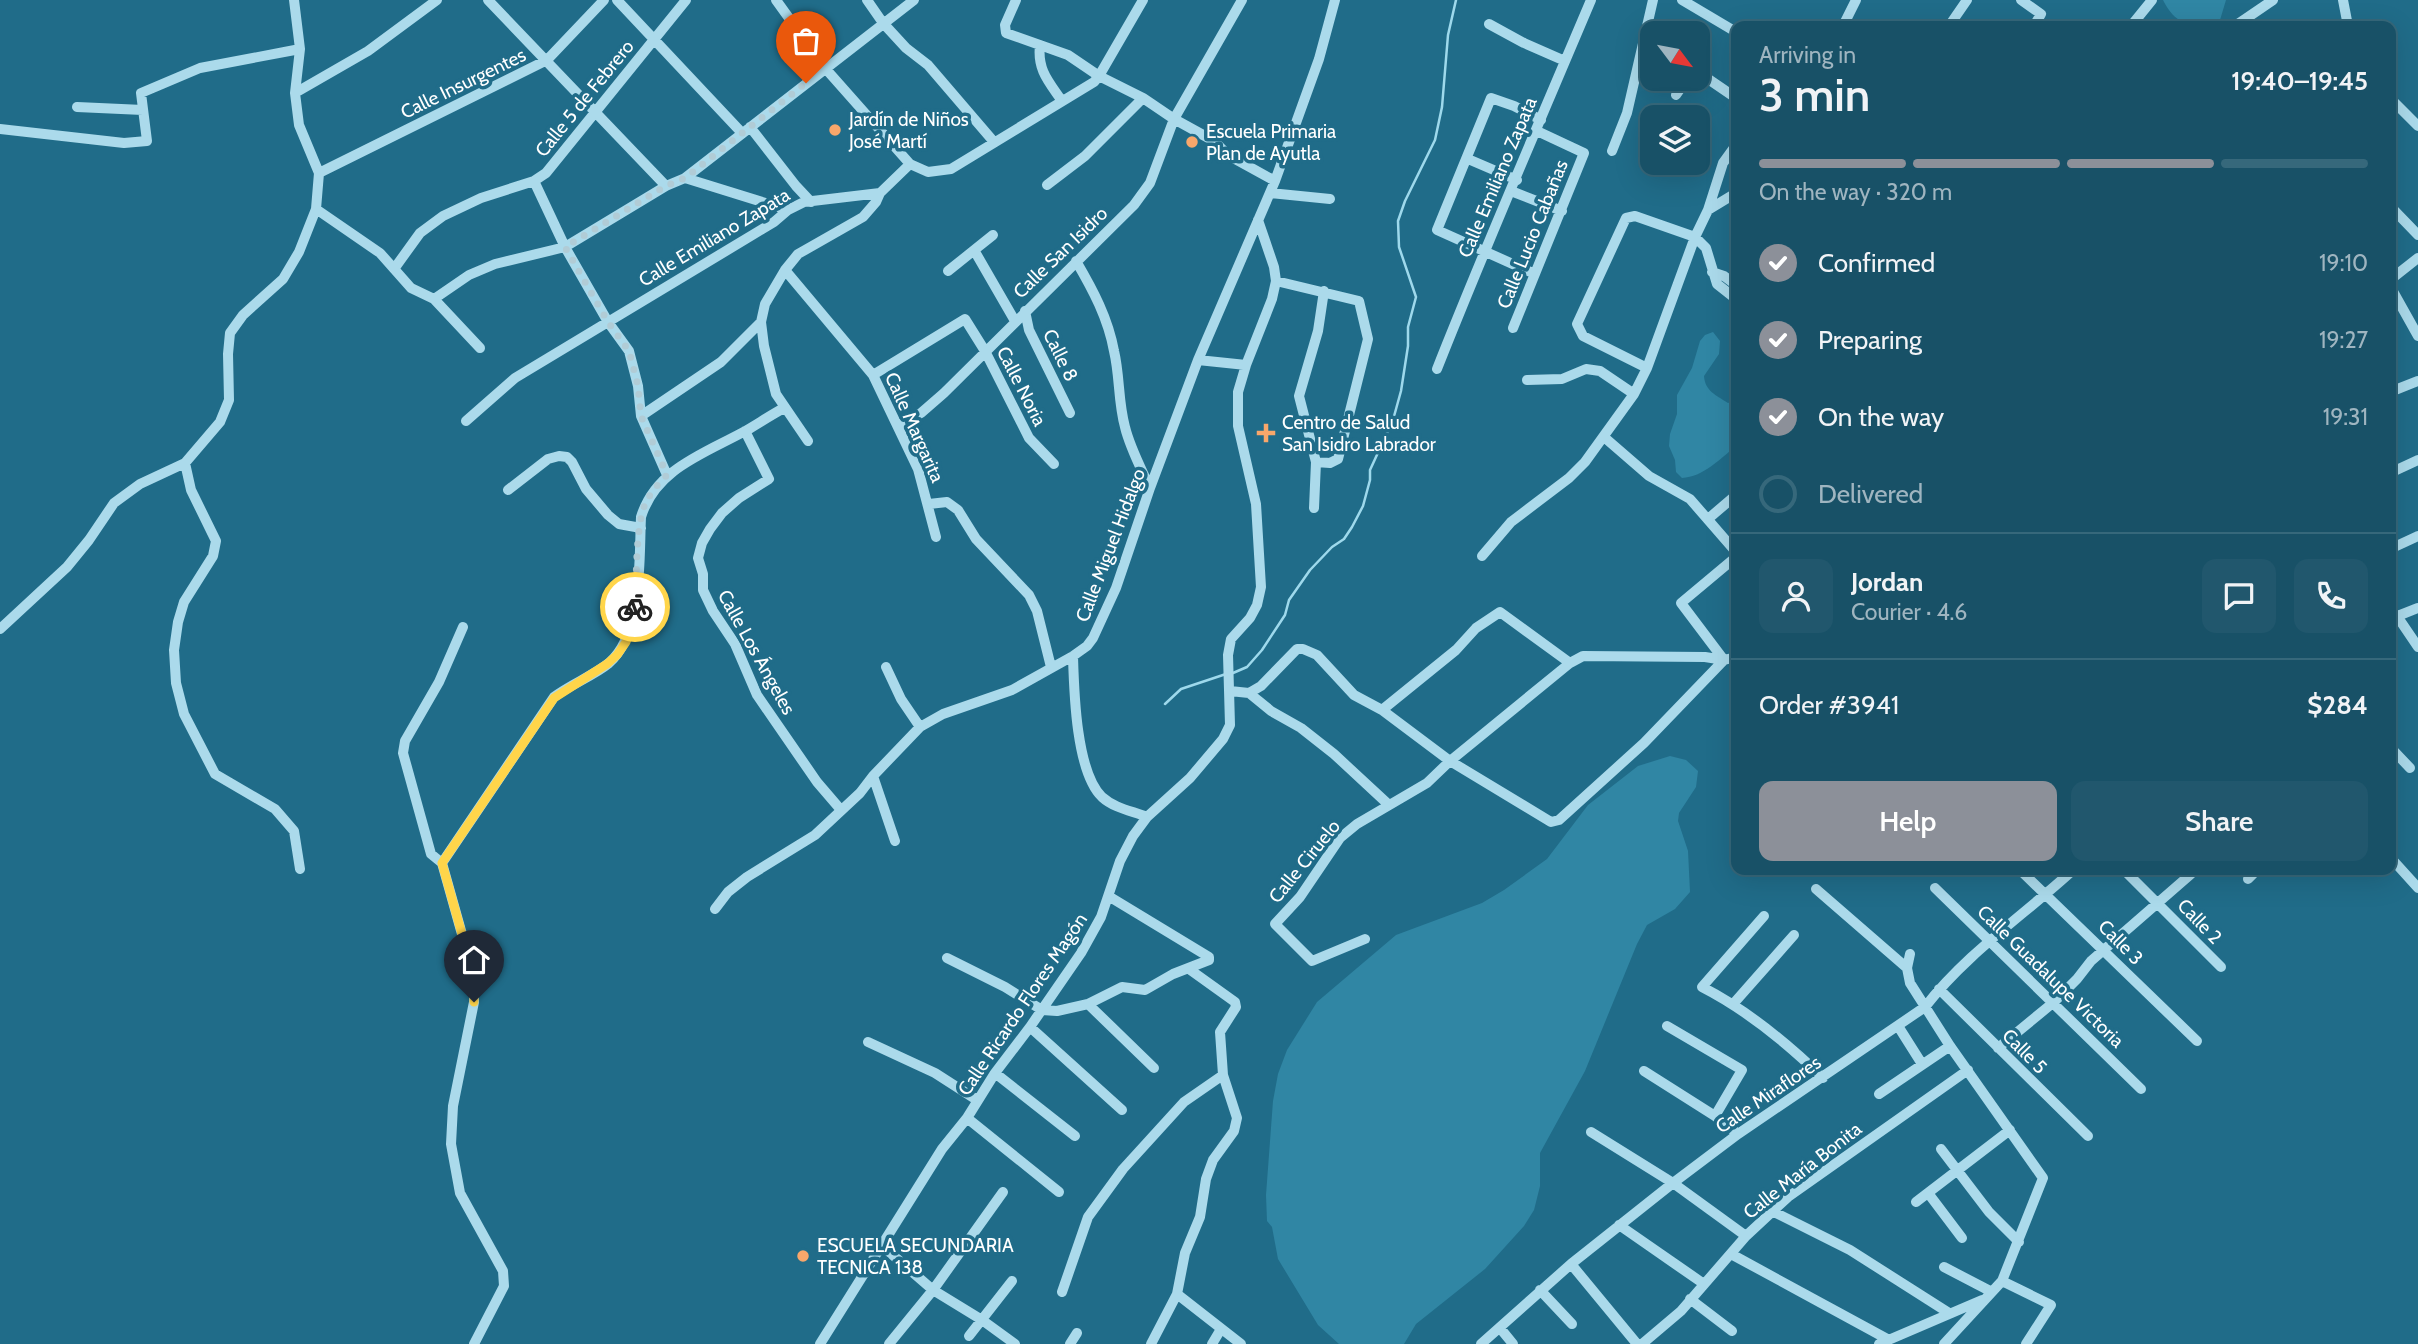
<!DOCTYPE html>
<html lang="en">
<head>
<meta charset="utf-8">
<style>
	:root { --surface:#185167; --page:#21576d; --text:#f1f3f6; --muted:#9fb5c0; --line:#36687b; --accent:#8c9099 }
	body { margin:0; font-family:Cabin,sans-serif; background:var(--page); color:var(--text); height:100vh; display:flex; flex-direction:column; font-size:26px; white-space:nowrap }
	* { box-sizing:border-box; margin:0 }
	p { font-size:23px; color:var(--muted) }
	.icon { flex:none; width:38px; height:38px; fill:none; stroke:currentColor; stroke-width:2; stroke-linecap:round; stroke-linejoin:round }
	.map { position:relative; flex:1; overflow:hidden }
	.drawer { position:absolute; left:1731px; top:21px; width:665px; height:854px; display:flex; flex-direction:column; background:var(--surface); border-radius:14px; box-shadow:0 7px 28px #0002,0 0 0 2px var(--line) }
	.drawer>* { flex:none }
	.needle { width:46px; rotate:122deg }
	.buttons { position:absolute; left:1640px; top:21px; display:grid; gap:14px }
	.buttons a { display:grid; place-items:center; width:70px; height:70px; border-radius:14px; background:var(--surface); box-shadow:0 7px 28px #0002,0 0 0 2px var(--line); font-size:35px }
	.pin { position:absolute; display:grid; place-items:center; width:60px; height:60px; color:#fff; margin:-72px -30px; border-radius:50% 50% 50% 0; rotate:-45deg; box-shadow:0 0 7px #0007 }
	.pin .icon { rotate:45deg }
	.courier { position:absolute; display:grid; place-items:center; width:70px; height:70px; margin:-35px; border:5px solid #ffd54a; border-radius:50%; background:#fff; color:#222; box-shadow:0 2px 9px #0007 }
	.headline em { font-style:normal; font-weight:600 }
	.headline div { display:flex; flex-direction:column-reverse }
	.headline { display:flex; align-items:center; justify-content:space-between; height:119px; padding:0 28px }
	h1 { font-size:46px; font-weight:600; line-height:52px }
	.bar { display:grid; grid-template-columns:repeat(4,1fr); gap:10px 7px; align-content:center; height:84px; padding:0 28px }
	.bar i { height:9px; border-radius:5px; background:var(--line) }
	.bar .active { background:var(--accent) }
	.bar p { grid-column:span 4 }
	.line { display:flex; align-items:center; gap:18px; padding:0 28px; border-top:2px solid var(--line) }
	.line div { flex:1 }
	.round { display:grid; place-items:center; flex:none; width:74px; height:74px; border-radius:14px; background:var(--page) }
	ol { padding:0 28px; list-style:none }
	li { display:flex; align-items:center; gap:21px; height:77px }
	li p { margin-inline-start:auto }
	li .icon { padding:7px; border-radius:50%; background:var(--accent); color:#fff; stroke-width:4 }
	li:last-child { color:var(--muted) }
	li i { width:38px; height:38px; border:4px solid var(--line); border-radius:50% }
	.primary-button { display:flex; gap:14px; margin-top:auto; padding:14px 28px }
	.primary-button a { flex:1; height:80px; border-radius:14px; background:var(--accent); color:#fff; font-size:28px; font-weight:600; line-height:80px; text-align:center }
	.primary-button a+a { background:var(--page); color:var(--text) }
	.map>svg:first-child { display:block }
</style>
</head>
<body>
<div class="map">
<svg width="2418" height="1344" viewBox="0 0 2418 1344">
	<rect width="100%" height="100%" fill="#206c89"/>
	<!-- green -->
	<path fill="#3086a4" d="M2163 0H2226L2220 20 2214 26C2188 26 2175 24 2163 0Z
		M1713 332 1720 341 1719 354 1704 376C1705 391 1716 395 1728 403L1736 400V446C1720 459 1703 477 1682 478L1676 472 1675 460 1669 446 1670 434 1677 414V395L1692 368 1700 341 1705 335Z
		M1670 756 1686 760 1698 771 1696 787 1679 813 1678 821 1688 851 1690 892 1675 909 1647 925 1637 944 1585 1071 1540 1153V1186L1534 1210 1524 1226 1485 1269 1416 1324 1404 1344H1339L1318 1325 1278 1259 1272 1227 1267 1221 1266 1195 1273 1101 1278 1074 1287 1050 1317 1002 1396 935 1482 903 1504 890 1547 859 1588 805 1638 766Z"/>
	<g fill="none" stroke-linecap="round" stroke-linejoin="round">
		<!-- stream -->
		<path stroke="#9ed9ec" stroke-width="2.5" d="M1233 673 1247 667 1262 650 1285 615 1289 600 1310 570 1332 547 1344 539 1352 527 1363 506 1370 480V470L1393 420 1401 391 1408 346V327L1416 297 1399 247 1398 221 1405 201 1435 140 1442 107 1448 35 1456 0
			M1165 704 1181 689 1226 674"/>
		<!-- minor -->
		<path stroke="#abdaeb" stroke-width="10" d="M488 0 666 186
			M617 0 742 133
			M776 0 825 68 910 164 928 172 951 169 1094 82 1099 76 1143 0
			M867 0 883 23 906 48 928 65 994 142
			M1016 0 1005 25 1006 33 1068 55 1099 76 1143 98 1174 119 1214 141 1228 155 1275 181
			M1682 0 1736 32
			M2021 0 2041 14 2034 26
			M2343 0 2348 26
			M1489 24 1524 43 1565 61
			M1843 26 1856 0
			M1949 26 1967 0
			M2131 26 2152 0
			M2235 26 2273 0
			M1040 45C1037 70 1049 82 1062 101
			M1698 72 1736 98
			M295 93 368 51 437 0
			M1676 95 1687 79
			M2390 98 2418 126
			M77 107 143 110
			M750 127 796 186 811 202
			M0 129 124 143 147 141 141 93 200 68 300 49
			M1612 151 1627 113 1653 0
			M1468 159 1517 180
			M319 173 547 60 604 0
			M685 178 788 210
			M534 181 565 247 608 322 629 351 638 386 641 416 667 475
			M1047 185 1085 156 1143 98
			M1511 191 1562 211
			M1270 193 1330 199
			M2390 206 2418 235
			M316 209 380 253 411 288 434 299 480 348
			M1708 210 1736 193
			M974 250 1015 321
			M1076 261C1093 290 1108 318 1114 351 1120 376 1118 402 1125 427 1130 448 1141 468 1150 488
			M394 269 420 233 443 216 481 198 534 181 546 173 686 0
			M785 270 873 375 918 469 936 537
			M948 271 993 235
			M1712 272 1724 276 1736 285
			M1535 274 1437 230 1491 98 1514 106 1541 120
			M2390 280 2418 258
			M1276 281 1359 301 1368 339 1338 459 1330 463 1316 462
			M2390 286 2418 336
			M434 299 469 275 495 264 565 247 666 186 685 178 914 0
			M1025 311 1029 330 1070 413
			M1513 328 1584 153 1537 131
			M1198 360 1246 365
			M1647 368 1583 336 1577 324 1626 218 1635 216 1695 237 1706 248 1717 284 1736 299
			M1437 369C1486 245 1539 123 1591 0
			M873 375 965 319 985 351 1029 438 1054 464
			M1527 380 1562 379 1586 369 1600 371 1634 394
			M2390 392 2418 381
			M641 416 721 362 761 322
			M466 421 515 378 774 222 788 210 804 202 880 193 910 164
			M898 426 921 413 944 393 1134 205 1150 183 1174 119 1242 0
			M745 431 769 479 739 498 722 513 710 529 702 543 698 558 703 574V590L713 611 735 644 757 695 817 782 841 810
			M1604 437 1649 476 1690 499 1736 552
			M808 441 776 394 764 346 761 322 765 304 785 270 798 254 863 217 876 202 880 193
			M185 463 191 490 216 541 213 556 184 602 178 622 174 650 176 683 184 714 215 774 275 809 294 831 300 869
			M2390 473 2418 460
			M508 490 548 459 559 456 567 457 572 462 586 489 608 515 619 524 641 528
			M929 504 947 502 958 510 976 539 1029 595 1037 611 1051 667
			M1314 508 1316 462 1299 396 1318 331 1324 291
			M1708 519 1736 495
			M2390 549 2418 536
			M1482 556 1511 522 1569 478 1585 462 1634 394 1647 368 1695 237 1708 210 1723 163 1736 145
			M2390 609 2397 616 2418 647
			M2390 619 2418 608
			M0 629 67 567 89 540 114 503 140 484 185 463 220 422 229 400 228 354 230 333 243 315 283 279 299 252 316 209 319 173 299 125 295 93 300 49 294 0
			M1073 656C1074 691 1076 772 1102 797 1114 808 1132 811 1147 817
			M1724 660 1681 603 1736 557
			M886 667 901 699 920 727
			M1230 691 1249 693 1261 686 1297 649H1303L1317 655 1354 695 1382 710 1450 761 1551 822 1559 820 1644 743 1724 660
			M1249 693 1271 711 1301 728 1334 754 1389 805
			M1382 710 1456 650 1476 628 1500 612 1570 663
			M2390 747 2410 768
			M873 776 895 841
			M2390 857 2418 888
			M442 863 554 697C571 684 593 676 609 663 643 634 639 559 641 517 656 468 706 453 747 430 759 423 771 415 784 408
			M442 863 474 977V1002L453 1106 451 1144 460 1193 503 1271 504 1286 474 1344
			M442 863 431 854 403 753 405 741 439 682 463 627
			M2020 870 2197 1041
			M2124 870 2221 967
			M2248 879 2257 870
			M1935 888 2141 1089
			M1816 889 1907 968
			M715 909 728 892 747 877 815 835 860 793 873 776 920 727 943 714 1012 690 1073 656 1087 646 1093 638 1116 588 1150 488 1198 360 1275 181 1319 59 1335 0
			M1764 916 1702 987C1747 1010 1786 1042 1823 1078
			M1365 939 1312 961 1275 924 1300 897 1340 838 1357 824 1427 783 1450 761 1570 663 1583 656 1705 657 1724 660 1736 657
			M1910 954 1907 968 1910 983 1950 1046 2043 1178 2002 1281 1944 1344
			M947 958 1005 987 1042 1010 1057 1011 1088 1004 1122 987 1145 990 1173 974 1209 960V957L1110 897
			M1939 989 2088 1136
			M1734 1003 1794 935
			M1088 1004 1154 1068
			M1667 1026 1742 1070 1715 1116
			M1898 1026 1922 1064
			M1030 1027 1122 1110
			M868 1042 935 1073 977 1100
			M1998 1048 2054 1002 2077 979 2091 961 2191 874
			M1644 1071 1715 1116 1738 1134
			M995 1073 1075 1136
			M1879 1094 1950 1046
			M967 1118 1059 1192
			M1591 1132 1673 1183 1746 1236
			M1941 1149 1989 1212 2019 1242
			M1928 1193 1962 1238
			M1916 1202 2010 1130
			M1774 1212 1850 1250 1949 1313
			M1619 1225 1704 1284
			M880 1244 933 1290 982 1320 1015 1344
			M1731 1254 1889 1340
			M1571 1264 1637 1344
			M1944 1267 1992 1292
			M2002 1281 2051 1305 2026 1344
			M1540 1290 1572 1324
			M1062 1292 1088 1217 1123 1169 1184 1102 1223 1075
			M1177 1294 1241 1344
			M1690 1299 1732 1331
			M1500 1328 1513 1344
			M969 1336 1012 1281
			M820 1344 942 1149 967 1118 995 1073 1030 1027 1081 953 1101 917 1120 861 1133 836 1147 817 1190 778 1223 739 1230 725 1228 655 1231 639 1250 618 1257 605 1261 587 1256 504 1238 426V392L1246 365 1272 299 1276 281 1274 267 1258 220
			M889 1344 933 1290 1003 1192
			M1070 1344 1077 1333
			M1151 1344 1177 1294 1185 1253 1200 1217 1206 1179 1213 1160 1234 1131 1237 1118 1223 1075 1220 1032 1236 1007 1235 1002 1189 969
			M1212 1344 1221 1329
			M1481 1344 1571 1264 1673 1183 1738 1134 1925 1007C1966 954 2024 915 2073 870
			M1642 1344 1681 1311 1746 1236 1788 1197 1968 1070
			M1879 1344 1982 1300"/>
	</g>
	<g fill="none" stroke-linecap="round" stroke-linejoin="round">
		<!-- done -->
		<path stroke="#b1ccd6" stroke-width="7" stroke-dasharray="0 12.6" d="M635 607C637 579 635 525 646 502 651 492 659 483 667 475L641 416 638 386 629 351 608 322 565 247 666 186 685 178 806 83"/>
		<!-- route -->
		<path stroke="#ffd54a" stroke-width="9" d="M474 1002V977L442 863 554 698 607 664 617 655 626 642 631 629 635 607"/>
	</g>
	<!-- markers -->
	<g fill="#f8a76b" stroke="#206c89" stroke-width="2.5">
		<circle cx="835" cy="130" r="7"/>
		<circle cx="1192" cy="142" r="7"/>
		<path d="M1262.5 422.5h7v7h7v7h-7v7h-7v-7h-7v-7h7z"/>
		<circle cx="803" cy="1256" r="7"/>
	</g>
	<g text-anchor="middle" stroke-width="7" stroke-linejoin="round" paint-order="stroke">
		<!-- street labels -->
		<g font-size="19" fill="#fff" stroke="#206c89">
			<text transform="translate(463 83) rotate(-26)" y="7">Calle Insurgentes</text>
			<text transform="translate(584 98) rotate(-51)" y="7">Calle 5 de Febrero</text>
			<text transform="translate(1497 177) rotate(-67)" y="7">Calle Emiliano Zapata</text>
			<text transform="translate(1532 234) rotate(-68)" y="7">Calle Lucio Cabañas</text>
			<text transform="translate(714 237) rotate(-31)" y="7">Calle Emiliano Zapata</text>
			<text transform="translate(1060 252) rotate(-44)" y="7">Calle San Isidro</text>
			<text transform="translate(1061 355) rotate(64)" y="7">Calle 8</text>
			<text transform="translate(1022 386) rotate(63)" y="7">Calle Noria</text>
			<text transform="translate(915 427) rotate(66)" y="7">Calle Margarita</text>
			<text transform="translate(1110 545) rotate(-69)" y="7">Calle Miguel Hidalgo</text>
			<text transform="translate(757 652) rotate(61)" y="7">Calle Los Ángeles</text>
			<text transform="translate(1304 861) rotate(-51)" y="7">Calle Ciruelo</text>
			<text transform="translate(2200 921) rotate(46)" y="7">Calle 2</text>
			<text transform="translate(2121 942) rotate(45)" y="7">Calle 3</text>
			<text transform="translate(2051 976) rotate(44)" y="7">Calle Guadalupe Victoria</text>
			<text transform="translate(1022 1004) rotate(-56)" y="7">Calle Ricardo Flores Magón</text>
			<text transform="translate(2025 1051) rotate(45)" y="7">Calle 5</text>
			<text transform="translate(1768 1094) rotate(-34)" y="7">Calle Miraflores</text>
			<text transform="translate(1802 1170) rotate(-38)" y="7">Calle María Bonita</text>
		</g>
		<!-- poi labels -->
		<g font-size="19" fill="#fff" stroke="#206c89" text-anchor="start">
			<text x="849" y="126">Jardín de Niños<tspan x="849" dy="22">José Martí</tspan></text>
			<text x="1206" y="138">Escuela Primaria<tspan x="1206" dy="22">Plan de Ayutla</tspan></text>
			<text x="1282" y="429">Centro de Salud<tspan x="1282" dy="22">San Isidro Labrador</tspan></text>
			<text x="817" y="1252">ESCUELA SECUNDARIA<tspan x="817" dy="22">TECNICA 138</tspan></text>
		</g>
	</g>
</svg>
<div class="buttons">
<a><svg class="needle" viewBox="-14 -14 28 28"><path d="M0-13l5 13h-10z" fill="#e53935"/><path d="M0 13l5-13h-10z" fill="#9fb5c0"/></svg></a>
<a><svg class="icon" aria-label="layers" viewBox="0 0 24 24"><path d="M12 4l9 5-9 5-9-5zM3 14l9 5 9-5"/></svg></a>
</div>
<div class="pin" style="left:806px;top:83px;background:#ea580c"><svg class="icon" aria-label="bag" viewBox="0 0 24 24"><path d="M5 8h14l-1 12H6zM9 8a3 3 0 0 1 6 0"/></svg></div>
<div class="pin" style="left:474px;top:1002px;background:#1f2937"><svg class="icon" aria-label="home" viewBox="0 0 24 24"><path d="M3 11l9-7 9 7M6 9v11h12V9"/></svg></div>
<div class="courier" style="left:635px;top:607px"><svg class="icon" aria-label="bike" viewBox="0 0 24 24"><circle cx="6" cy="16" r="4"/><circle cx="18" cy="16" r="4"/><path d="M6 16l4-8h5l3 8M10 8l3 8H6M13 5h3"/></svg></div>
<section class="drawer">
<div class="headline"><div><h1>3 min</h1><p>Arriving in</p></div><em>19:40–19:45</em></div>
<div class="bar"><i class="active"></i><i class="active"></i><i class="active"></i><i></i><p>On the way · 320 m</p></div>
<ol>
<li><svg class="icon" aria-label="check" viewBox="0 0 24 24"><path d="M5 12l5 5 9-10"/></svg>Confirmed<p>19:10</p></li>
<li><svg class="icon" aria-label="check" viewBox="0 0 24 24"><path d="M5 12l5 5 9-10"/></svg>Preparing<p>19:27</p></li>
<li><svg class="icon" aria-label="check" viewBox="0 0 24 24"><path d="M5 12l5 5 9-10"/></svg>On the way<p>19:31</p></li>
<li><i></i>Delivered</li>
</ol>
<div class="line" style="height:126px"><a class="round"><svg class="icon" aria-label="person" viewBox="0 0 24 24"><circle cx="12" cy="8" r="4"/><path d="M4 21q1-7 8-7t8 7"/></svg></a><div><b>Jordan</b><p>Courier · 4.6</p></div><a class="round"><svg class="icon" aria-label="chat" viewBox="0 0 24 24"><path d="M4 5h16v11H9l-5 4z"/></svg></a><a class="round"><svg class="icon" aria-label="phone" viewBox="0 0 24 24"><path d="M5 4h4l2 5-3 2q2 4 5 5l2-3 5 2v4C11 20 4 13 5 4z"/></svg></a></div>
<div class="line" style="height:91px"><div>Order #3941</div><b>$284</b></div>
<div class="primary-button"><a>Help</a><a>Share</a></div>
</section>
</div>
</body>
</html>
